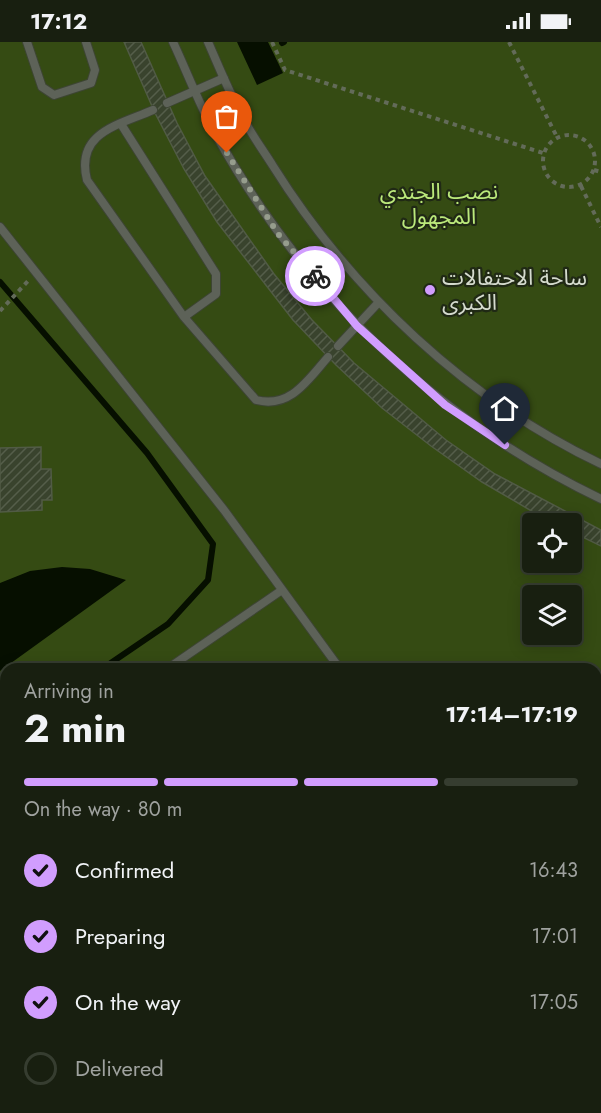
<!DOCTYPE html>
<html lang="en">
<head>
<meta charset="utf-8">
<style>
	:root { --surface:#181f10; --page:#252c1e; --text:#f1f3f6; --muted:#9fa29f; --line:#363d30; --accent:#d19dfe }
	body { margin:0; font-family:Jost,"Noto Sans Arabic",sans-serif; background:var(--page); color:var(--text); height:100vh; display:flex; flex-direction:column; font-size:22px; white-space:nowrap }
	* { box-sizing:border-box; margin:0 }
	p { font-size:20px; color:var(--muted) }
	.icon { flex:none; width:33px; height:33px; fill:none; stroke:currentColor; stroke-width:2; stroke-linecap:round; stroke-linejoin:round }
	.map { position:relative; flex:1; overflow:hidden }
	.details { position:absolute; left:0px; top:621px; width:602px; height:450px; display:flex; flex-direction:column; background:var(--surface); border-radius:18px 18px 0 0; box-shadow:0 3px 15px #0003,0 0 0 2px var(--line) }
	.details>* { flex:none }
	.buttons { position:absolute; left:522px; top:471px; display:grid; gap:12px }
	.buttons a { display:grid; place-items:center; width:60px; height:60px; border-radius:6px; background:var(--surface); box-shadow:0 3px 15px #0003,0 0 0 2px var(--line); font-size:30px }
	.pin { position:absolute; display:grid; place-items:center; width:51px; height:51px; color:#fff; margin:-62px -26px; border-radius:50% 50% 50% 0; rotate:-45deg; box-shadow:0 0 6px #0007 }
	.pin .icon { rotate:45deg }
	.courier { position:absolute; display:grid; place-items:center; width:60px; height:60px; margin:-30px; border:4px solid #d19dfe; border-radius:50%; background:#fff; color:#222; box-shadow:0 2px 8px #0007 }
	.overview em { font-style:normal; font-weight:700 }
	.overview div { display:flex; flex-direction:column-reverse }
	.overview { display:flex; align-items:center; justify-content:space-between; height:102px; padding:0 24px }
	h1 { font-size:39px; font-weight:700; line-height:45px }
	.bar { display:grid; grid-template-columns:repeat(4,1fr); gap:9px 6px; align-content:center; height:72px; padding:0 24px }
	.bar i { height:8px; border-radius:4px; background:var(--line) }
	.bar .active { background:var(--accent) }
	.bar p { grid-column:span 4 }
	ol { padding:0 24px; list-style:none }
	li { display:flex; align-items:center; gap:18px; height:66px }
	li p { margin-inline-start:auto }
	li .icon { padding:6px; border-radius:50%; background:var(--accent); color:#111; stroke-width:4 }
	li:last-child { color:var(--muted) }
	li i { width:33px; height:33px; border:3px solid var(--line); border-radius:50% }
	.status { display:flex; justify-content:space-between; align-items:center; height:42px; padding:0 30px; background:var(--surface); direction:ltr }
	.status svg { height:16px; fill:currentColor }
	.map>svg:first-child { display:block }
</style>
</head>
<body>
<div class="status"><b>17:12</b><svg viewBox="0 0 49 12"><path d="M0 12V9h3v3zM5 12V6h3v6zM10 12V3h3v9zM15 12V0h3v12zM26 1h20v11H26zM47 4h2v5h-2z"/></svg></div>
<div class="map">
<svg width="601" height="1071" viewBox="0 0 601 1071">
	<defs>
		<pattern id="building-hatch" width="6" height="6" patternUnits="userSpaceOnUse" patternTransform="scale(1.5)"><rect width="6" height="6" fill="#39432d"/><path d="M-1 1l2-2M0 6l6-6M5 7l2-2" fill="none" stroke="#555e4a"/></pattern>
	</defs>
	<rect width="100%" height="100%" fill="#202915"/>
	<!-- green -->
	<path fill="#354b13" fill-rule="evenodd" d="M0 0H601V732L596 748V627H6V958L0 955ZM532 482H572V520H532ZM532 554H572V592H532Z
		M208 1065H410L401 1071H219Z"/>
	<!-- water -->
	<path fill="#060f00" d="M237 0H268L283 31 257 43Z
		M62 525 90 527 126 538 0 629V541L30 529Z"/>
	<g fill="none" stroke-linecap="round" stroke-linejoin="round">
		<!-- stream -->
		<path stroke="#060f00" stroke-width="6" d="M282 1 284 0
			M0 240 147 411 213 502 208 538 168 582 102 627
			M0 697 6 693"/>
	</g>
	<!-- building -->
	<path fill="url(#building-hatch)" stroke="#515b45" stroke-width="1.5" d="M124 0H141L177 81 205 134 274 232 312 278 354 321 446 398 495 432 601 488V504L572 490V482H556L535 471 482 440 431 404 382 366 336 323 293 278 217 180 184 127 155 71Z
		M41 405V427H51L52 458H42V468L0 470V406Z"/>
	<g fill="none" stroke-linecap="round" stroke-linejoin="round">
		<!-- lane casing -->
		<g stroke="#3d4533" stroke-width="10">
			<path id="lane" d="M27 0 42 45 54 53 91 41 95 28 86 0
				M173 0C187 30 199 62 215 91 304 252 436 377 601 457
				M208 0C219 25 229 50 242 74 251 92 263 108 273 124 352 250 466 357 601 422
				M167 61 224 36
				M153 68C119 83 75 90 87 138L184 275 256 358C290 367 308 338 328 315
				M121 82 216 232V252L184 275
				M0 185 224 468 340 627
				M338 304 378 261
				M167 627 282 548
				M0 742 6 738"/>
		</g>
		<!-- secondary casing -->
		<g stroke="#3d4533" stroke-width="18">
			<path id="secondary" d="M596 951 601 947
				M596 1025 601 1021
				M436 1071 444 1065"/>
		</g>
		<!-- highway casing -->
		<g stroke="#3d4533" stroke-width="21">
			<path id="highway" d="M0 977 6 981
				M0 1015 6 1018
				M596 1042 601 1040
				M11 1065 18 1071
				M97 1065 109 1071
				M162 1065 174 1071
				M537 1071 548 1065"/>
		</g>
		<!-- path -->
		<path stroke="#636b59" stroke-width="4" stroke-dasharray="4.5 4.5" stroke-linecap="butt" d="M272 0 285 28 543 111
			M509 0 557 95
			M543 119a26 26 0 1 1 52 0a26 26 0 1 1-52 0Z
			M594 128 601 130
			M581 144 601 185
			M0 269 28 239"/>
		<!-- lane -->
		<use href="#lane" stroke="#5d6258" stroke-width="8"/>
		<!-- secondary -->
		<use href="#secondary" stroke="#7c8373" stroke-width="15"/>
		<!-- highway -->
		<use href="#highway" stroke="#a9b59c" stroke-width="18"/>
	</g>
	<g fill="none" stroke-linecap="round" stroke-linejoin="round">
		<!-- done -->
		<path stroke="#969d8d" stroke-width="6" stroke-dasharray="0 10.8" d="M227 111 278 192 315 234"/>
		<!-- route -->
		<path stroke="#d19dfe" stroke-width="8" d="M315 234 357 284 445 363 505 403"/>
	</g>
	<!-- markers -->
	<circle fill="#d19dfe" stroke="#202915" stroke-width="2" cx="430" cy="248" r="6"/>
	<g text-anchor="middle" stroke-width="4.5" stroke-linejoin="round" paint-order="stroke">
		<!-- park labels -->
		<g font-size="22" fill="#bbe97b" stroke="#202915">
			<text x="439" y="157">نصب الجندي<tspan x="439" dy="25">المجهول</tspan></text>
		</g>
		<!-- poi labels -->
		<g font-size="22" fill="#d5dbce" stroke="#202915" text-anchor="start">
			<text x="442" y="243">ساحة الاحتفالات<tspan x="442" dy="25">الكبرى</tspan></text>
		</g>
	</g>
</svg>
<div class="buttons">
<a><svg class="icon" aria-label="locate" viewBox="0 0 24 24"><circle cx="12" cy="12" r="6"/><path d="M12 2v4M12 18v4M2 12h4M18 12h4"/></svg></a>
<a><svg class="icon" aria-label="layers" viewBox="0 0 24 24"><path d="M12 4l9 5-9 5-9-5zM3 14l9 5 9-5"/></svg></a>
</div>
<div class="pin" style="left:227px;top:111px;background:#ea580c"><svg class="icon" aria-label="bag" viewBox="0 0 24 24"><path d="M5 8h14l-1 12H6zM9 8a3 3 0 0 1 6 0"/></svg></div>
<div class="pin" style="left:505px;top:403px;background:#1f2937"><svg class="icon" aria-label="home" viewBox="0 0 24 24"><path d="M3 11l9-7 9 7M6 9v11h12V9"/></svg></div>
<div class="courier" style="left:315px;top:234px"><svg class="icon" aria-label="bike" viewBox="0 0 24 24"><circle cx="6" cy="16" r="4"/><circle cx="18" cy="16" r="4"/><path d="M6 16l4-8h5l3 8M10 8l3 8H6M13 5h3"/></svg></div>
<section class="details">
<div class="overview"><div><h1>2 min</h1><p>Arriving in</p></div><em>17:14–17:19</em></div>
<div class="bar"><i class="active"></i><i class="active"></i><i class="active"></i><i></i><p>On the way · 80 m</p></div>
<ol>
<li><svg class="icon" aria-label="check" viewBox="0 0 24 24"><path d="M5 12l5 5 9-10"/></svg>Confirmed<p>16:43</p></li>
<li><svg class="icon" aria-label="check" viewBox="0 0 24 24"><path d="M5 12l5 5 9-10"/></svg>Preparing<p>17:01</p></li>
<li><svg class="icon" aria-label="check" viewBox="0 0 24 24"><path d="M5 12l5 5 9-10"/></svg>On the way<p>17:05</p></li>
<li><i></i>Delivered</li>
</ol>
</section>
</div>
</body>
</html>
